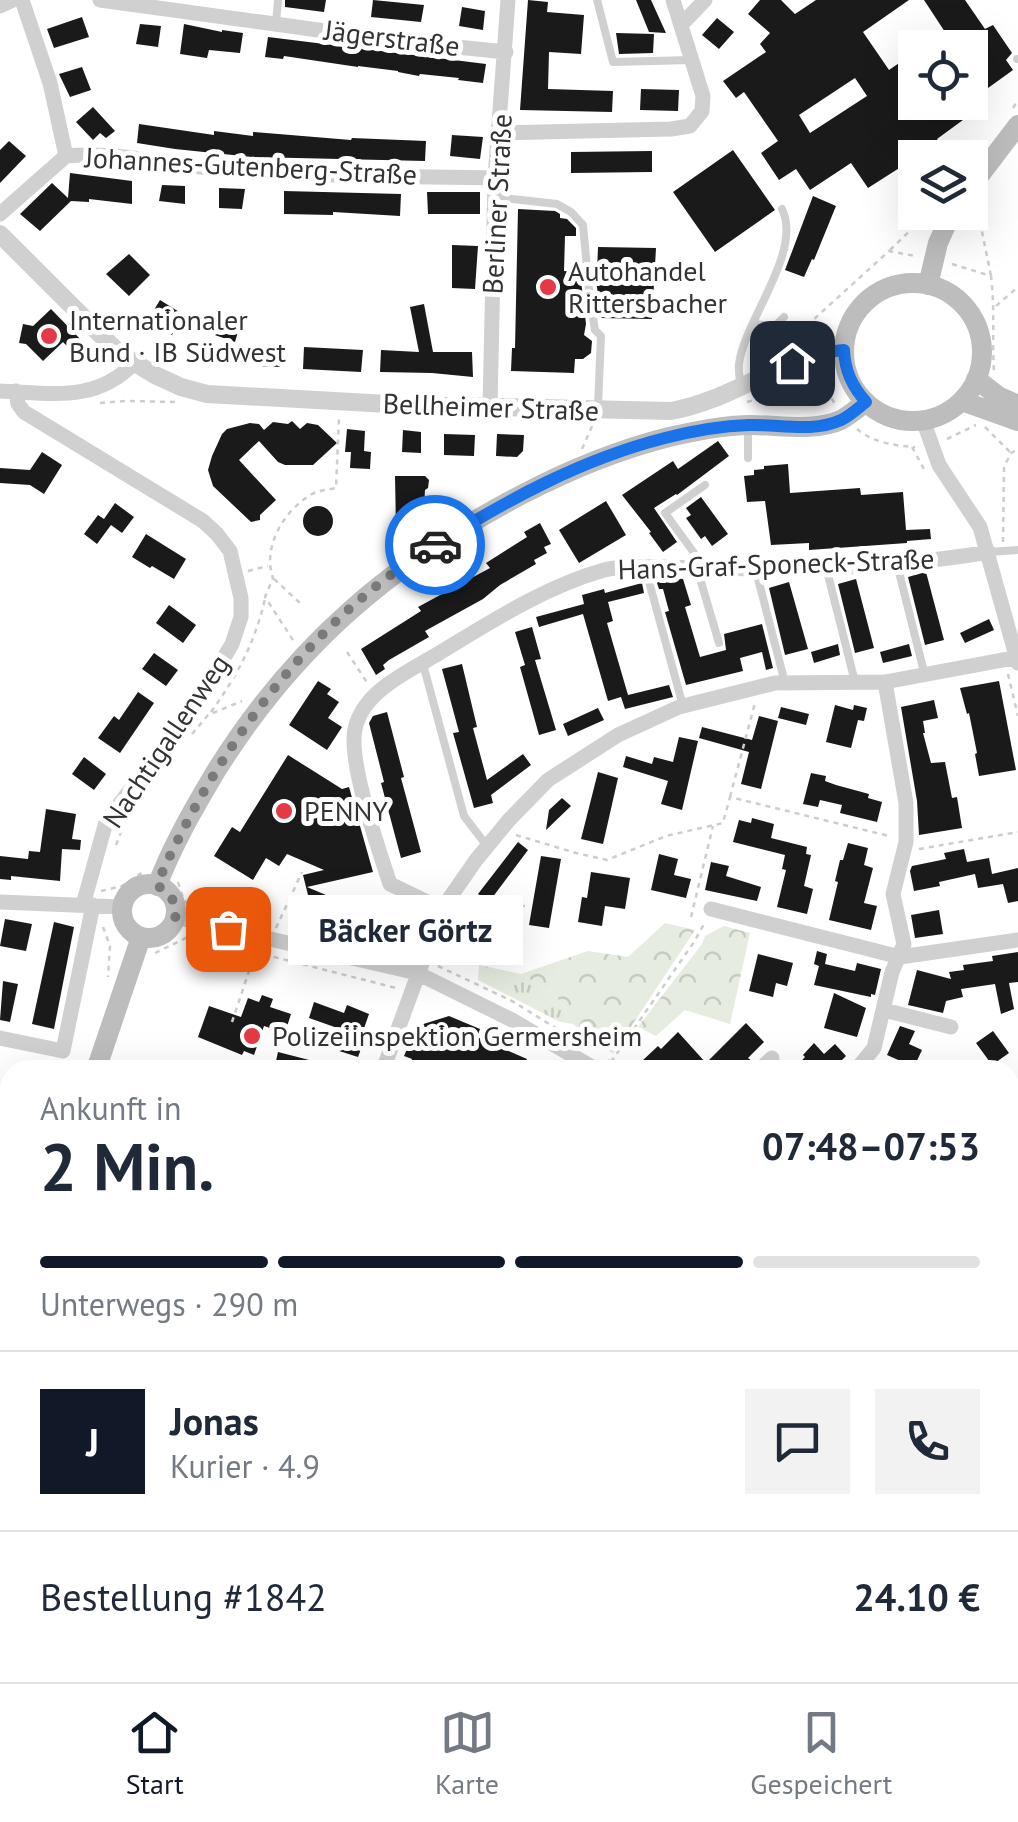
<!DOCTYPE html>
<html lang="de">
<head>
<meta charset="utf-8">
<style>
	:root { --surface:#fff; --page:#f2f2f3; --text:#1f2937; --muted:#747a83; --line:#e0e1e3; --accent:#111827 }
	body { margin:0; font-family:"PT Sans",sans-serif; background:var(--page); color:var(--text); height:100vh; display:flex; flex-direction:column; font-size:38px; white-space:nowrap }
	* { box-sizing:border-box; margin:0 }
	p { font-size:32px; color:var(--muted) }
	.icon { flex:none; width:55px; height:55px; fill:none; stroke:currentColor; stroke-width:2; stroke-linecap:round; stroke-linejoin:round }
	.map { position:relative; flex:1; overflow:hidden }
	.side { position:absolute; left:0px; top:1060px; width:1020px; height:622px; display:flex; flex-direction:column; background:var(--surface); border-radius:30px 30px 0 0; box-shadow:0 10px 40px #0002 }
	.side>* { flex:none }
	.buttons { position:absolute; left:898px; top:30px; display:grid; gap:20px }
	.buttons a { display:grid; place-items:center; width:90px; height:90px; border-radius:0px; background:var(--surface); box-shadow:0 10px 40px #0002; font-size:50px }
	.pin { position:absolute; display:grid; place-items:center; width:85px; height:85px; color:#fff; margin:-42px; border-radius:20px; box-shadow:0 5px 15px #0006 }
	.courier { position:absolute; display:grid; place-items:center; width:100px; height:100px; margin:-50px; border:8px solid #1a73e8; border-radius:50%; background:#fff; color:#222; box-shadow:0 2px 12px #0007 }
	.bubble { position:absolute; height:70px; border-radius:0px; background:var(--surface); box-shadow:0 10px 40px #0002; font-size:32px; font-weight:700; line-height:70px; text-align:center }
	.overview em { font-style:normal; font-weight:700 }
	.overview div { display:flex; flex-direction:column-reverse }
	.overview { display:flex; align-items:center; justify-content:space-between; height:170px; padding:0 40px }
	h1 { font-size:65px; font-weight:700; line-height:75px }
	.bar { display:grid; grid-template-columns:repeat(4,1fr); gap:15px 10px; align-content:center; height:120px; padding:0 40px }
	.bar i { height:12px; border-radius:8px; background:var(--line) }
	.bar .active { background:var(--accent) }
	.bar p { grid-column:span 4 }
	.line { display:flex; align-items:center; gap:25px; padding:0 40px; border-top:2px solid var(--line) }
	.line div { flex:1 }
	.round { display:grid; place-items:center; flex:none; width:105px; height:105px; border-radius:0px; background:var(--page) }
	.tab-bar { display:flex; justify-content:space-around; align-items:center; height:140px; border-top:2px solid var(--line); background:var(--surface); font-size:28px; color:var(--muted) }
	.tab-bar a { display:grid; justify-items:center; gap:5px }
	.tab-bar .active { color:var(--accent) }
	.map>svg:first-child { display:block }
</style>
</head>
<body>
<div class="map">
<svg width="1018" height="1682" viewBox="0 0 1018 1682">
	<defs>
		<pattern id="grass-tufts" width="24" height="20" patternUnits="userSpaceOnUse" patternTransform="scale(2.5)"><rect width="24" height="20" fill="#e6ecdf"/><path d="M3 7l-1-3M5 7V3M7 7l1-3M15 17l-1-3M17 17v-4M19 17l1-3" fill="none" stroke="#c6cbc0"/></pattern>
		<pattern id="forest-crowns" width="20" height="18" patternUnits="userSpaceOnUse" patternTransform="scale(2.5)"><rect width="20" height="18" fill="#e6ecdf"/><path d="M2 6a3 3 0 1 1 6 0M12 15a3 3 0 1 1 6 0" fill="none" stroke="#c6cbc0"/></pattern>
		<pattern id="park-dots" width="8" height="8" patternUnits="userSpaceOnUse" patternTransform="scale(2.5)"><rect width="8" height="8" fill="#e6ecdf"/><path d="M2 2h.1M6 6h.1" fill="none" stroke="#c6cbc0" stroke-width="1.8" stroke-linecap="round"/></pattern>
	</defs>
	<rect width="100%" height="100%" fill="#fff"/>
	<!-- grass -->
	<path fill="url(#grass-tufts)" d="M479 965 521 974 555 993 573 1024 560 1022 478 980Z"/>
	<!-- forest -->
	<path fill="url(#forest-crowns)" d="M665 923 695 930 613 1054 573 1024 555 993 521 974 588 951 628 957Z
		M724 926 750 933 730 1024 685 1010 656 1036 638 1027 702 944 705 936Z"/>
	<!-- park -->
	<path fill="url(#park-dots)" d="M352 1673H433L445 1682H369Z"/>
	<!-- building -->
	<path fill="#1a1a1a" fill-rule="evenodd" d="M285 0H326L324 12 285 7Z
		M373 0 424 5 421 22 371 17Z
		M528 0 548 2 547 12 584 15 581 54 549 52 548 89 613 91 612 112 520 110Z
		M636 0H651L666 33 649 32Z
		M760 0H781L795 14 816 0H909L863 32 889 70 915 52V102H973L978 109 937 139 949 158H915L868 188 851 163 810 190 796 169 779 180 761 153 778 141 744 92 736 98 723 81 766 52 760 44 770 33 748 14ZM855 78 867 96 810 133 799 115Z
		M924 0H965L985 29 993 25 1012 53 1006 60 1013 70 970 101V48H922L945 32Z
		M462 7 485 11 483 30 459 26Z
		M82 17 89 37 54 48 47 29Z
		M717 18 734 32 719 49 702 35Z
		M140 24 161 26 158 47 136 44Z
		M184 24 222 32V30L243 33 240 53 209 50 207 58 180 54Z
		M616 33 654 34 653 53 619 54Z
		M268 37 486 64 483 83 458 80 459 78 420 74 419 76 398 72V71L358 66V67L284 56 283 59 265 57Z
		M82 67 91 90 70 97 59 74Z
		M641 89 679 90 678 111 640 110Z
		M93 107 115 131 106 138 100 133 93 140 76 122Z
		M139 124 214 135V131L253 136V132L351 140 352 138 426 141 425 161 252 157 175 149 137 143Z
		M452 135 483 137 480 159 450 156Z
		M9 141 26 156 0 183V150Z
		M733 150 775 210 715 252 673 192Z
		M652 151V172L571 173V152Z
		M70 173 132 181V204L89 199V202L71 201 40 231 20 214 52 183 68 198Z
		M162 185 185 186V204L159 201Z
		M219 188 245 189 242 209 219 208Z
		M284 191 401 194 400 216 333 212V215L284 214Z
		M427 192H480V214H428Z
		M813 196 836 206 814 260 812 259 804 277 785 270Z
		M518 209 555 211 560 214V218L567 219 576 228V236H565L564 271 580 272 586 324 584 335 592 341 591 353 583 359H575L574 373 511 371 512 348H515Z
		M452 245 478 246 475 289 452 288Z
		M598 247 656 248 652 319 601 318 595 272H597Z
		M129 254 150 275 129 296 106 274Z
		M160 300 184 315 172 335 148 320Z
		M424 304 433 352H472L473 377 432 373 380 372 381 350 419 352 410 307Z
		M51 309 85 344 80 354H75L63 342 43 361 26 344 19 343 23 324 33 326Z
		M215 315 240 325 235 342 209 333Z
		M260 347 281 348 280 367 258 366Z
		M304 347 363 350 361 372 303 369Z
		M292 421 300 429 307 423 318 425 337 443 313 465H285L278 462 259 441 239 460 276 500 260 515V520L251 522 213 486 208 470 212 456 222 434 227 429 250 423 259 424 264 430 273 422 288 424Z
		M347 429 365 431 364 451 371 452 370 469 350 468 351 452H345Z
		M403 430 421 432V453L402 452Z
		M444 434 475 435 474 456 444 455Z
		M497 434 524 435 523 451 517 457 496 456Z
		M718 441 729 456 677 495 676 494 654 508 677 542 663 552 649 533 651 532 622 495 673 461 678 469Z
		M42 452 62 465 44 494 30 485 0 483V468L30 470Z
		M788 464 790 493 860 488 861 495 903 492 906 530 930 529 931 539 907 541V543L809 550V543L771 545 765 501 747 502 744 476 754 475V470L764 469V466Z
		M395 476H425L429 480 428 488 425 490 424 507 419 509 420 519 409 520 407 528 396 529Z
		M701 497 728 534 712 546 705 536 701 539 686 518 691 515 686 508Z
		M606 501 626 535 579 563 559 530Z
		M115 503 134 517 122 533 111 525 97 544 84 534 98 515 104 519Z
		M303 521a15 15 0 1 1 30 0a15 15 0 1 1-30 0Z
		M540 523 551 544 544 547 547 553 534 560 536 564 500 585 483 599 425 631 429 637 389 660 383 665 385 669 376 675 361 649 421 611 418 607 490 568 486 563 527 537 524 532Z
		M146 534 186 559 174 579 152 566 150 568 132 557Z
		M926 572 944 640 925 645 908 577Z
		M662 578 683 579 691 605 685 607 700 657 726 650 724 634 762 624 773 668 766 670 762 652 740 658 743 671 686 685 665 612 669 611 663 589H659L656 580Z
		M856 579 874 648 855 653 838 584Z
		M789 582 808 649 785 655 769 588Z
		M642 583 644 593 608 602 613 621 607 623 628 695 669 685 673 697 625 709 621 697 608 701 583 614 539 627 536 617 584 604 582 595 604 589 605 593Z
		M169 605 196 625 183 643 156 623Z
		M989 619 994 630 965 643 960 633Z
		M532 627 541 659 535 660 556 730 539 735 520 667 525 665 515 632Z
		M838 644 840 655 814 663 811 652Z
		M909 644 912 656 883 663 880 652Z
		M154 653 178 670 166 686 142 669Z
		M462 664 477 727 473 728 487 780 523 754 531 765 491 795 493 803 474 808 453 733 459 732 442 669Z
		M318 681 331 689 327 694 339 702 328 718 342 727 327 750 289 725Z
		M999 681 1016 770 979 776 975 754 977 753 969 713 967 714 960 688Z
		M138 692 154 703 120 753 98 738 114 716 119 720Z
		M934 700 938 718 923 721 925 733H923L931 763 945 762 952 798 957 797 962 828 919 835 917 801 901 707Z
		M835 705 853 710 854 705 867 708 864 721 858 720 851 748 826 742Z
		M781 707 809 714 806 725 778 718Z
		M598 708 604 720 568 736 563 724Z
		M387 712 404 777 401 778 421 852 401 858 381 783 384 782 369 723 373 716Z
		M759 716 778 721 761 789 741 784 749 752 699 738 702 727 752 740Z
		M679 737 698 741 682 810 661 804 668 781 623 767 626 756 652 764 654 757 673 762Z
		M288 755 342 789 349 787 373 872 307 887 352 906 354 900 396 916 388 937 346 921 344 927 302 910 308 895 303 875 324 870 287 854 279 866 266 858 253 880 214 856 232 827 240 832Z
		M84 757 106 774 94 790 72 774Z
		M598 772 618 778 603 844 581 839Z
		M811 773 826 776 825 781 836 785 869 794 868 798 882 802 877 822 840 813 842 805 820 800 818 807 803 804Z
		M562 798 571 806 546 830 549 810Z
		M46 809 76 814 72 839 81 840 80 850 62 849 60 881 11 876V880L0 879V856L28 859 29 851 40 852Z
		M752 818 774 824 771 838 807 847 806 854 811 855 804 886 813 889 807 914 777 907 786 870 782 869 785 855 733 842 739 820 751 823Z
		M518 842 528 850 489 902 478 894Z
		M848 843 868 848 864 865 873 868 864 903 877 906 871 930 829 920 838 882 835 881 840 860H843Z
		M964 849 967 862 989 858 992 874 1018 868V901L1008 903 1003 884 978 888 975 874 939 882 940 886 914 891 910 871 912 866 946 859 944 853Z
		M659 854 678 859 674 875 691 879 686 898 651 890Z
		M541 856 561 859 549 928 529 925Z
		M711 862 729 866 726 876 761 887 757 901 705 890Z
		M591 872 630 878 625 909 605 906 602 926 578 922 582 897 587 898Z
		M939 910 943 934 915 938 911 915Z
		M5 919 32 924 26 951 0 946Z
		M54 922 74 927 54 1029 32 1024Z
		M463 934 496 941 492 958 459 952Z
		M817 951 827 954 825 964 855 971 857 963 881 969 875 995 871 994V997L814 985 819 966 814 964Z
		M1018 952V982L1009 983 1014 1009 1001 1014 995 984 961 989 963 997 946 1001 943 1013 908 1005 917 970 951 979 949 972 964 970 963 965 993 961 992 956Z
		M758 954 793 963 787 986 776 983 773 997 749 991Z
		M3 981 18 984 10 1022 0 1020Z
		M834 993 866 1008 857 1037 824 1028Z
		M262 995 273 999 270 1007 291 1014 285 1033 264 1026 254 1055 244 1051 242 1055 198 1037 209 1006 241 1017 248 998 259 1002Z
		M314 1002 344 1013 347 1005 369 1014 361 1037 365 1038 358 1057 336 1050 343 1030 309 1018Z
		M449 1016 480 1029 477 1037 527 1059 522 1070H408L412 1059 404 1056 417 1026Z
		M746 1023 764 1042 748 1058 752 1061 748 1070 740 1065 735 1070H677L669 1062 661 1070H648L641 1062 658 1046 661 1049 678 1032 706 1063Z
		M900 1026 915 1031 909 1044 922 1050 914 1067 887 1055Z
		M993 1031 1009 1053 992 1065 976 1043Z
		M814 1043 824 1054 835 1044 846 1056 832 1070 794 1069 805 1057 803 1055Z
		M278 1052 313 1061 311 1070H274Z"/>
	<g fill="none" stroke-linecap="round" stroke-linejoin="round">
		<!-- path -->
		<path stroke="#cdcdcd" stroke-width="2.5" stroke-dasharray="5 5" stroke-linecap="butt" d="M1013 108 1018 100
			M976 202 991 276
			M890 250 929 212
			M952 264 991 276C995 308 992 340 994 372
			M996 306 1018 287
			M815 338 813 320 889 251 915 256
			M820 371 827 391 835 404
			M747 402 822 380
			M100 403 126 401 177 402
			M985 427 1011 453
			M857 429C872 442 895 446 915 447
			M947 439 976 425
			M912 447 925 471
			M582 449 593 424
			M1003 542 1004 467 1011 453 1018 449
			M248 571 268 566
			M274 579 300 603
			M293 640 265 597 273 578C262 547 284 510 312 494 319 490 328 490 336 488L339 418
			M347 652 368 684
			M1008 674 1018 716
			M211 712C238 674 254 645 265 599
			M192 734 208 715 242 701
			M730 797 755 703
			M516 835 576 853 607 860 666 836 723 823 730 797 889 836
			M116 845 124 824
			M919 849 1018 832
			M178 882 183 898 189 906
			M101 891 122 886 143 872
			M461 905 525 906
			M691 917 713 826
			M103 927 110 946 108 977
			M276 928 302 872
			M235 947 396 988
			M155 953 188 937
			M438 966 512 1001 559 1030
			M232 1022 255 953
			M608 1060 623 1070
			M611 1062 694 942 704 924
			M0 1308 10 1278
			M1010 1461 1013 1462 1018 1474
			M1010 1468 1018 1460
			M352 1676 364 1682"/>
		<!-- service -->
		<path stroke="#d0d0d0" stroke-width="8" d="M597 0 613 62 692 60
			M276 23 278 0
			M1017 59H1018
			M495 197 557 204 571 212 583 225 590 300 595 330 601 336 598 406
			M753 324 775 326 784 317
			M741 387C740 379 738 372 739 364 744 321 803 252 782 209
			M748 425V458
			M705 485 665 513 705 568
			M989 552 1018 550
			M897 564 925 676
			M645 567 683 706
			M826 567 855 682
			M697 568 719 643
			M756 571 785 683
			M423 664 464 816 487 846"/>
		<!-- minor -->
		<path stroke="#d0d0d0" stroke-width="15" d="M100 0 398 41 506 52
			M0 6 13 0
			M681 25 705 0
			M499 133 671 129 690 126 702 111 703 96 673 0
			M66 156C115 151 163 164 211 168 306 176 401 177 495 178
			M0 214 66 156 50 83 22 0
			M0 391C51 393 96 403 134 363
			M16 391 18 404 24 412 203 521 217 534 230 551 241 598V617L232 644 204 692 106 822 83 905
			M490 408 495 178 508 0
			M923 420 939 465 980 527 1018 663
			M0 902 122 907
			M442 909 390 884C379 850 348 762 355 729 363 692 405 673 436 655 489 623 544 587 604 570 623 565 645 567 664 567 702 568 740 569 778 569 848 568 919 564 989 552
			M711 909 900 957 1018 940
			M175 917 417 973 512 1020 597 1070
			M884 1010 951 1027
			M0 1038 63 1051 93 905
			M383 1070 442 909 476 860 509 820 548 780 618 735 679 707 775 683 885 682 1018 657
			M759 1070 772 1058
			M856 1070 874 1048 892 972 904 944 893 894 906 842V803L885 682
			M1010 1187 1018 1182
			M0 1451 10 1455
			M1010 1517 1018 1506
			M1010 1663 1018 1669
			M447 1672 459 1682
			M778 1672 788 1682
			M327 1673 340 1682
			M889 1682 897 1672"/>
		<!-- tertiary -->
		<path stroke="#d0d0d0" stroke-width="18" d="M0 234 120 354 155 375 181 387 207 394 406 405 671 411C734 400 780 357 844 350"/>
		<!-- secondary -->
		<path stroke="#bdbdbd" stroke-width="20" d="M970 188 1018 125
			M844 352a69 69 0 1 1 138 0a69 69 0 1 1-138 0Z
			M928 285 938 243 952 212
			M976 379 998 396 1018 405
			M962 401 1018 421
			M122 911a27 27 0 1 1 54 0a27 27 0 1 1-54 0Z
			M157 886C172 846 194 808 216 771 294 646 391 563 521 495 569 470 617 450 669 437 696 431 724 425 751 425 780 425 814 432 841 420 850 415 858 408 866 402
			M96 1070 141 937
			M0 1354 10 1325"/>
	</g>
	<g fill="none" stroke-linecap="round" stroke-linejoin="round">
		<!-- done -->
		<path stroke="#7a7a7a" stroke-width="10" stroke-dasharray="0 18" d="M228 929 175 917C176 902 171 892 157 886 164 866 174 848 183 830 241 717 325 612 435 545"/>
		<!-- route -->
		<path stroke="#1a73e8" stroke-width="12" d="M435 545C507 500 582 459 665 438 692 431 721 426 749 425 779 424 813 433 841 420 850 416 858 408 866 402 852 386 845 371 844 350L818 353 792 363"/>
	</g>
	<!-- markers -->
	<g fill="#e63946" stroke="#fff" stroke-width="4">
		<circle cx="548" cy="287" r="10"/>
		<circle cx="49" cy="336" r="10"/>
		<circle cx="284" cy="811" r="10"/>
		<circle cx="252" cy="1036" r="10"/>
	</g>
	<g text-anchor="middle" stroke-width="10" stroke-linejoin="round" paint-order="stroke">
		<!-- street labels -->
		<g font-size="28" fill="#333" stroke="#fff">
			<text transform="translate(392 38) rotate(7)" y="10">Jägerstraße</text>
			<text transform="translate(251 166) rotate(3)" y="10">Johannes-Gutenberg-Straße</text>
			<text transform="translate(497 204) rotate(-87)" y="10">Berliner Straße</text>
			<text transform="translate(491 407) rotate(2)" y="10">Bellheimer Straße</text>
			<text transform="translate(776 564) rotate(-2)" y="10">Hans-Graf-Sponeck-Straße</text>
			<text transform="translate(166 741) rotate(-56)" y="10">Nachtigallenweg</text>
		</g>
		<!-- poi labels -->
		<g font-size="28" fill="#333" stroke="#fff" text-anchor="start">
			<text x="568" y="281">Autohandel<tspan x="568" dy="32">Rittersbacher</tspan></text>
			<text x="69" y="330">Internationaler<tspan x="69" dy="32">Bund · IB Südwest</tspan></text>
			<text x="304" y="821">PENNY</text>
			<text x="272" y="1046">Polizeiinspektion Germersheim</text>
		</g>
	</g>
</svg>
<div class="buttons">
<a><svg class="icon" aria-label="locate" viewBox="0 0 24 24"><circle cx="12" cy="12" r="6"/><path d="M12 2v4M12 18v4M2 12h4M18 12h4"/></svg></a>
<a><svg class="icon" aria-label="layers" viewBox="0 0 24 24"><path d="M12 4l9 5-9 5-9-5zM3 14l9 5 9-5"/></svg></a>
</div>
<div class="pin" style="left:228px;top:929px;background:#ea580c"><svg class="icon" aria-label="bag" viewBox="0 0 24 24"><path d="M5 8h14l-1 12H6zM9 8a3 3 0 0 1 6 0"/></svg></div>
<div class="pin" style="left:792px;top:363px;background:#1f2937"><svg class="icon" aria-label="home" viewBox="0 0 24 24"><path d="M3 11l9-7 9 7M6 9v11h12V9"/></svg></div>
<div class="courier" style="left:435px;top:545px"><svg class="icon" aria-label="car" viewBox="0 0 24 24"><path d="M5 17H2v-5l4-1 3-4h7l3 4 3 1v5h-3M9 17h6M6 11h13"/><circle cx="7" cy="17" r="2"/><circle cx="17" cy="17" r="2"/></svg></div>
<div class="bubble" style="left:288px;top:895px;width:235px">Bäcker Görtz</div>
<section class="side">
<div class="overview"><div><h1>2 Min.</h1><p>Ankunft in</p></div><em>07:48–07:53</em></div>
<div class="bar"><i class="active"></i><i class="active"></i><i class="active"></i><i></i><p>Unterwegs · 290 m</p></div>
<div class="line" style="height:180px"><b class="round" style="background:var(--accent);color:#fff">J</b><div><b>Jonas</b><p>Kurier · 4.9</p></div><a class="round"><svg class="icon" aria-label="chat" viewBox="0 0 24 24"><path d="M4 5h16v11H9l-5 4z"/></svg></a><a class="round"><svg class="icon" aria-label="phone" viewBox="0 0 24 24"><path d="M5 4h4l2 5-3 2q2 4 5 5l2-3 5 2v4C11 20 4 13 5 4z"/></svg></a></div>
<div class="line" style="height:130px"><div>Bestellung #1842</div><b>24.10 €</b></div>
</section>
</div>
<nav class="tab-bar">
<a class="active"><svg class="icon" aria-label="home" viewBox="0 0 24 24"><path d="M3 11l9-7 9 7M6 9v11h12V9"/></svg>Start</a>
<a><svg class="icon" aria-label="map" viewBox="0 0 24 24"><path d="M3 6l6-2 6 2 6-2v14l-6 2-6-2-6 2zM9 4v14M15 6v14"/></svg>Karte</a>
<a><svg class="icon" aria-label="saved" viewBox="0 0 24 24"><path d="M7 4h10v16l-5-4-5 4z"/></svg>Gespeichert</a>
</nav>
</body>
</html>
